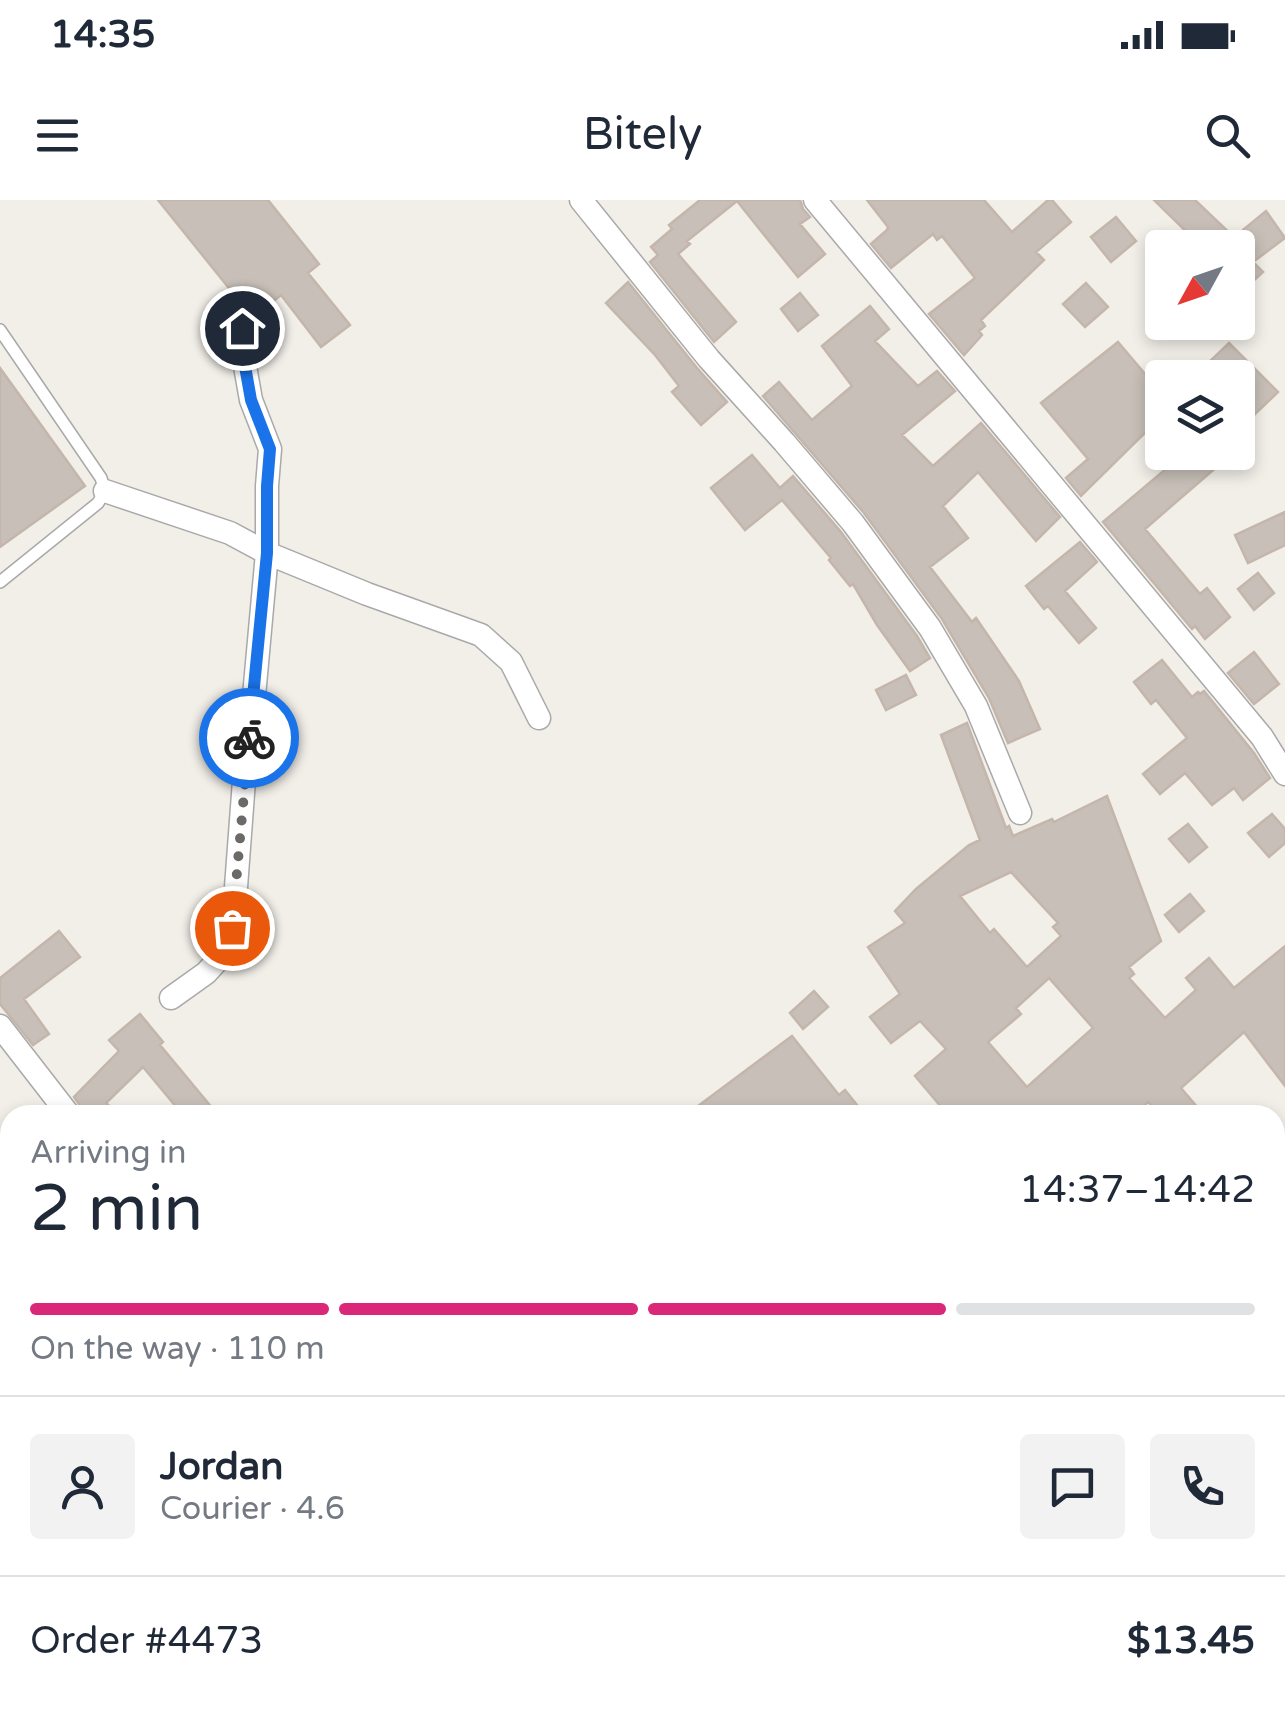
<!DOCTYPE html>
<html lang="en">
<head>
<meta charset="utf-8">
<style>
	:root { --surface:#fff; --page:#f2f2f3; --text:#1f2937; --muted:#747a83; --line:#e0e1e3; --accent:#db2777 }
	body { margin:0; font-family:"Varela Round",sans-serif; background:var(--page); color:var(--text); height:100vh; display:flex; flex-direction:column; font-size:38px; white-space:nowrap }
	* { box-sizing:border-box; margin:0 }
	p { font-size:32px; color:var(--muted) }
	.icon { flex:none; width:55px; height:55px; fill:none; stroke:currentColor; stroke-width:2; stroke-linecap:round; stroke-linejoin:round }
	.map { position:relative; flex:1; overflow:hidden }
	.side { position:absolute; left:0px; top:905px; width:1285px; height:620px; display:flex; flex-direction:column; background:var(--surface); border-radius:30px 30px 0 0; box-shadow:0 5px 15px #0003 }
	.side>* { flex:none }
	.needle { width:65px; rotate:230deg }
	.buttons { position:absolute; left:1145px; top:30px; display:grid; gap:20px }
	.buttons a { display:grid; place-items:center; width:110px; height:110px; border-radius:10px; background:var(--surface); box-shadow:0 5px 15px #0003; font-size:50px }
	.pin { position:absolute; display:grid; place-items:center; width:85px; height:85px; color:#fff; margin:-42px; border:5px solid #fff; border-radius:50%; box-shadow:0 2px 10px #0007 }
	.courier { position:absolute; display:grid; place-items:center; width:100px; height:100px; margin:-50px; border:8px solid #1a73e8; border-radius:50%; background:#fff; color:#222; box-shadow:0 2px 12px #0007 }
	.summary em { font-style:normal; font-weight:600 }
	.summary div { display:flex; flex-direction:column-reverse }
	.summary { display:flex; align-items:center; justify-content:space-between; height:170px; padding:0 30px }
	h1 { font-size:65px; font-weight:600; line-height:75px }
	.bar { display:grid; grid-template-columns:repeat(4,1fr); gap:15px 10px; align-content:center; height:120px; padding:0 30px }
	.bar i { height:12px; border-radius:8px; background:var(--line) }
	.bar .current { background:var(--accent) }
	.bar p { grid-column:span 4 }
	.line { display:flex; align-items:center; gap:25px; padding:0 30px; border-top:2px solid var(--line) }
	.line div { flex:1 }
	.round { display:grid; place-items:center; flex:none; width:105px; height:105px; border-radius:10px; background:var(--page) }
	.status { display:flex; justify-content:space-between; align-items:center; height:70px; padding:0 50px; background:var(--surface); direction:ltr }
	.status svg { height:28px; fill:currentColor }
	header { display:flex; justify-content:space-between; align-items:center; height:130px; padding:0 30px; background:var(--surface); font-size:45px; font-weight:600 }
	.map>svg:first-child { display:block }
</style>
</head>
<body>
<div class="status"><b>14:35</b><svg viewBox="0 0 49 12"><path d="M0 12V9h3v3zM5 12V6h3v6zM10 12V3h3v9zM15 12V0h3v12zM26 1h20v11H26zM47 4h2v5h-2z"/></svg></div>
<header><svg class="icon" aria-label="menu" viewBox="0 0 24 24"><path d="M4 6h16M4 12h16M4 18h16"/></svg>Bitely<svg class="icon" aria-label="search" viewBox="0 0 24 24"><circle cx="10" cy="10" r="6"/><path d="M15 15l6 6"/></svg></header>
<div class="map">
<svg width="1285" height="1525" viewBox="0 0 1285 1525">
	<rect width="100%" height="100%" fill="#f2efe9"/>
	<!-- building -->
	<path fill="#c7bfb8" stroke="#c4b6ab" stroke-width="2.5" fill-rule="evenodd" d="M158 0H268L319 64 308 73 350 125 321 147 281 95 253 118Z
		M700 0H800L803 9 810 17 800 24 825 54 798 77 737 1 687 41 690 44 678 54 736 122 714 142 650 62 658 55 651 47 672 29 669 25Z
		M867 0H984L1012 32 1048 0H1052L1071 22 1036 52 1044 60 981 120 985 126 979 131 982 135 964 155 929 114 975 78 942 36 937 40 933 34 891 68 871 44 887 30 888 27Z
		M1154 0H1195L1238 41V34L1266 11 1285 38 1253 62 1263 72 1238 95V48H1203Z
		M1116 17 1136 41 1111 62 1091 37Z
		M628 82 697 168 727 202 701 225 672 192 679 186 655 155 606 103Z
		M1086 83 1108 107 1085 127 1063 104Z
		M800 93 818 115 798 131 781 109Z
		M870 106 889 129 875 141 918 186 937 171 955 191 902 235 933 266 981 223 1060 317 1036 341 978 272 943 306 968 338 930 367 972 422 976 418 1019 481 1040 529 1008 543 989 498 942 419 864 313 763 196 779 182 812 220 852 186 822 146Z
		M1118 142 1162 194V216L1081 296 1066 278 1088 259 1041 203Z
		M1229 143 1278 192 1254 215 1238 198V178H1216L1205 166Z
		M0 168 85 286 0 347Z
		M1186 252H1234L1145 329 1200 394 1207 388 1230 417 1205 439 1195 426 1192 429 1103 322Z
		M752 255 780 288 793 276 841 332 917 436 930 458 910 471 877 425 853 384 850 386 829 360 831 358 782 300 745 330 711 288Z
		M1285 312V345L1248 363 1235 335Z
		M1080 342 1097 362 1065 391 1096 428 1079 443 1048 406 1044 409 1026 386Z
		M1258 373 1274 393 1254 410 1238 389Z
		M1254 452 1279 484 1254 504 1228 473Z
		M1162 460 1192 497 1198 492 1200 494 1204 491 1254 553 1270 578 1243 600 1234 588 1212 605 1185 573 1160 594 1143 574 1187 538 1156 500 1151 504 1134 482Z
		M906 475 916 495 886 510 876 490Z
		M967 523 1006 628 1009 626 1013 636 1052 619 1054 622 1107 596 1161 741 1129 767 1134 774 1129 778 1165 818 1196 790 1186 778 1209 758 1234 788 1285 746V886L1244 832 1181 888 1204 915H1160L1148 902 1133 915H948L915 876 946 849 920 821 891 843 870 817 900 794 868 747 905 723 895 711 916 689 969 645 980 640 941 535ZM1011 672 1058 723 1053 727 1061 736 1027 767 994 729 990 733 960 696ZM1049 778 1093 828 1027 887 988 842 1021 814 1016 808Z
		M1272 614 1285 629V643L1269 657 1248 633Z
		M1188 624 1207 647 1189 662 1169 639Z
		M1190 694 1204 711 1179 732 1165 715Z
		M59 731 80 757 24 799 49 834 33 845 0 804V778Z
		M814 791 828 807 803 829 790 813Z
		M140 814 163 842 160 845 218 915H183L143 867 106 903 119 915H84L81 907 74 897 119 851 109 840Z
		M792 836 839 895 845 890 865 915H686Z"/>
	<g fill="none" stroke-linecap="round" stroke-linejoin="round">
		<!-- service casing -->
		<g stroke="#a9a9a9" stroke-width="14">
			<path id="service" d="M0 130 101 278 105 291 98 303 0 382"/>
		</g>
		<!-- minor casing -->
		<g stroke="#a9a9a9" stroke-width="25">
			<path id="minor" d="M581 0 709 159 784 242 853 323 930 428 976 506 1020 613
				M815 0 1262 537 1285 574
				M105 291 230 333 267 353 367 394 481 435 511 462 539 518
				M171 798 206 773 228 749 233 727 246 554 254 496 267 353V286L270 249 251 200 240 138 242 128
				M0 826 69 915
				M0 1412 10 1428
				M63 1515 69 1525
				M223 1525 233 1515
				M532 1525 543 1515"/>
		</g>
		<!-- service -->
		<use href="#service" stroke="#fff" stroke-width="11"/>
		<!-- minor -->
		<use href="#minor" stroke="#fff" stroke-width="22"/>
	</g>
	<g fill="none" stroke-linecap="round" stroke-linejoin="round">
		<!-- done -->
		<path stroke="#6b6a68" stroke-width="10" stroke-dasharray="0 18" d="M232 728 249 538"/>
		<!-- route -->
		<path stroke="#1a73e8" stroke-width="12" d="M242 128 240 138 251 200 270 249 267 286V353L249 538"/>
	</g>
</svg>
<div class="buttons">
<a><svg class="needle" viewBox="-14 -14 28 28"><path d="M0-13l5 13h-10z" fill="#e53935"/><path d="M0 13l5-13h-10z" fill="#747a83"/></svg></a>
<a><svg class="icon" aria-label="layers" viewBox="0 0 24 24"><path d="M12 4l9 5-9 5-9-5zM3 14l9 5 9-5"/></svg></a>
</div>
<div class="pin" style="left:232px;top:728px;background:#ea580c"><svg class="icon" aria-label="bag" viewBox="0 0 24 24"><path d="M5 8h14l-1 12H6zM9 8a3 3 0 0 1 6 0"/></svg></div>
<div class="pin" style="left:242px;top:128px;background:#1f2937"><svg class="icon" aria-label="home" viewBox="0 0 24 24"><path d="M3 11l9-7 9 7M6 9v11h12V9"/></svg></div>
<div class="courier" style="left:249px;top:538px"><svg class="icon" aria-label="bike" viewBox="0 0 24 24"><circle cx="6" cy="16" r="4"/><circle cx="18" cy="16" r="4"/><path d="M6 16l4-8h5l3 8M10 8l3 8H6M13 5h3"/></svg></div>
<section class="side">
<div class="summary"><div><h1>2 min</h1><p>Arriving in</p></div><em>14:37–14:42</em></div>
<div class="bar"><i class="current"></i><i class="current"></i><i class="current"></i><i></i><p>On the way · 110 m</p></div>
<div class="line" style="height:180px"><a class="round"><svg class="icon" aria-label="person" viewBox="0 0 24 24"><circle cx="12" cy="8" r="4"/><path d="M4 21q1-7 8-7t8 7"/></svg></a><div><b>Jordan</b><p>Courier · 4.6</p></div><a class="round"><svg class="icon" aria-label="chat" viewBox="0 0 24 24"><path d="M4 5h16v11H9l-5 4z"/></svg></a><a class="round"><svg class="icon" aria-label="phone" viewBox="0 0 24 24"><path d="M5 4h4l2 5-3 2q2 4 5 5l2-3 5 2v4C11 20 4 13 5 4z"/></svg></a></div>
<div class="line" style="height:130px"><div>Order #4473</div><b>$13.45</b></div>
</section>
</div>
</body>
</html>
